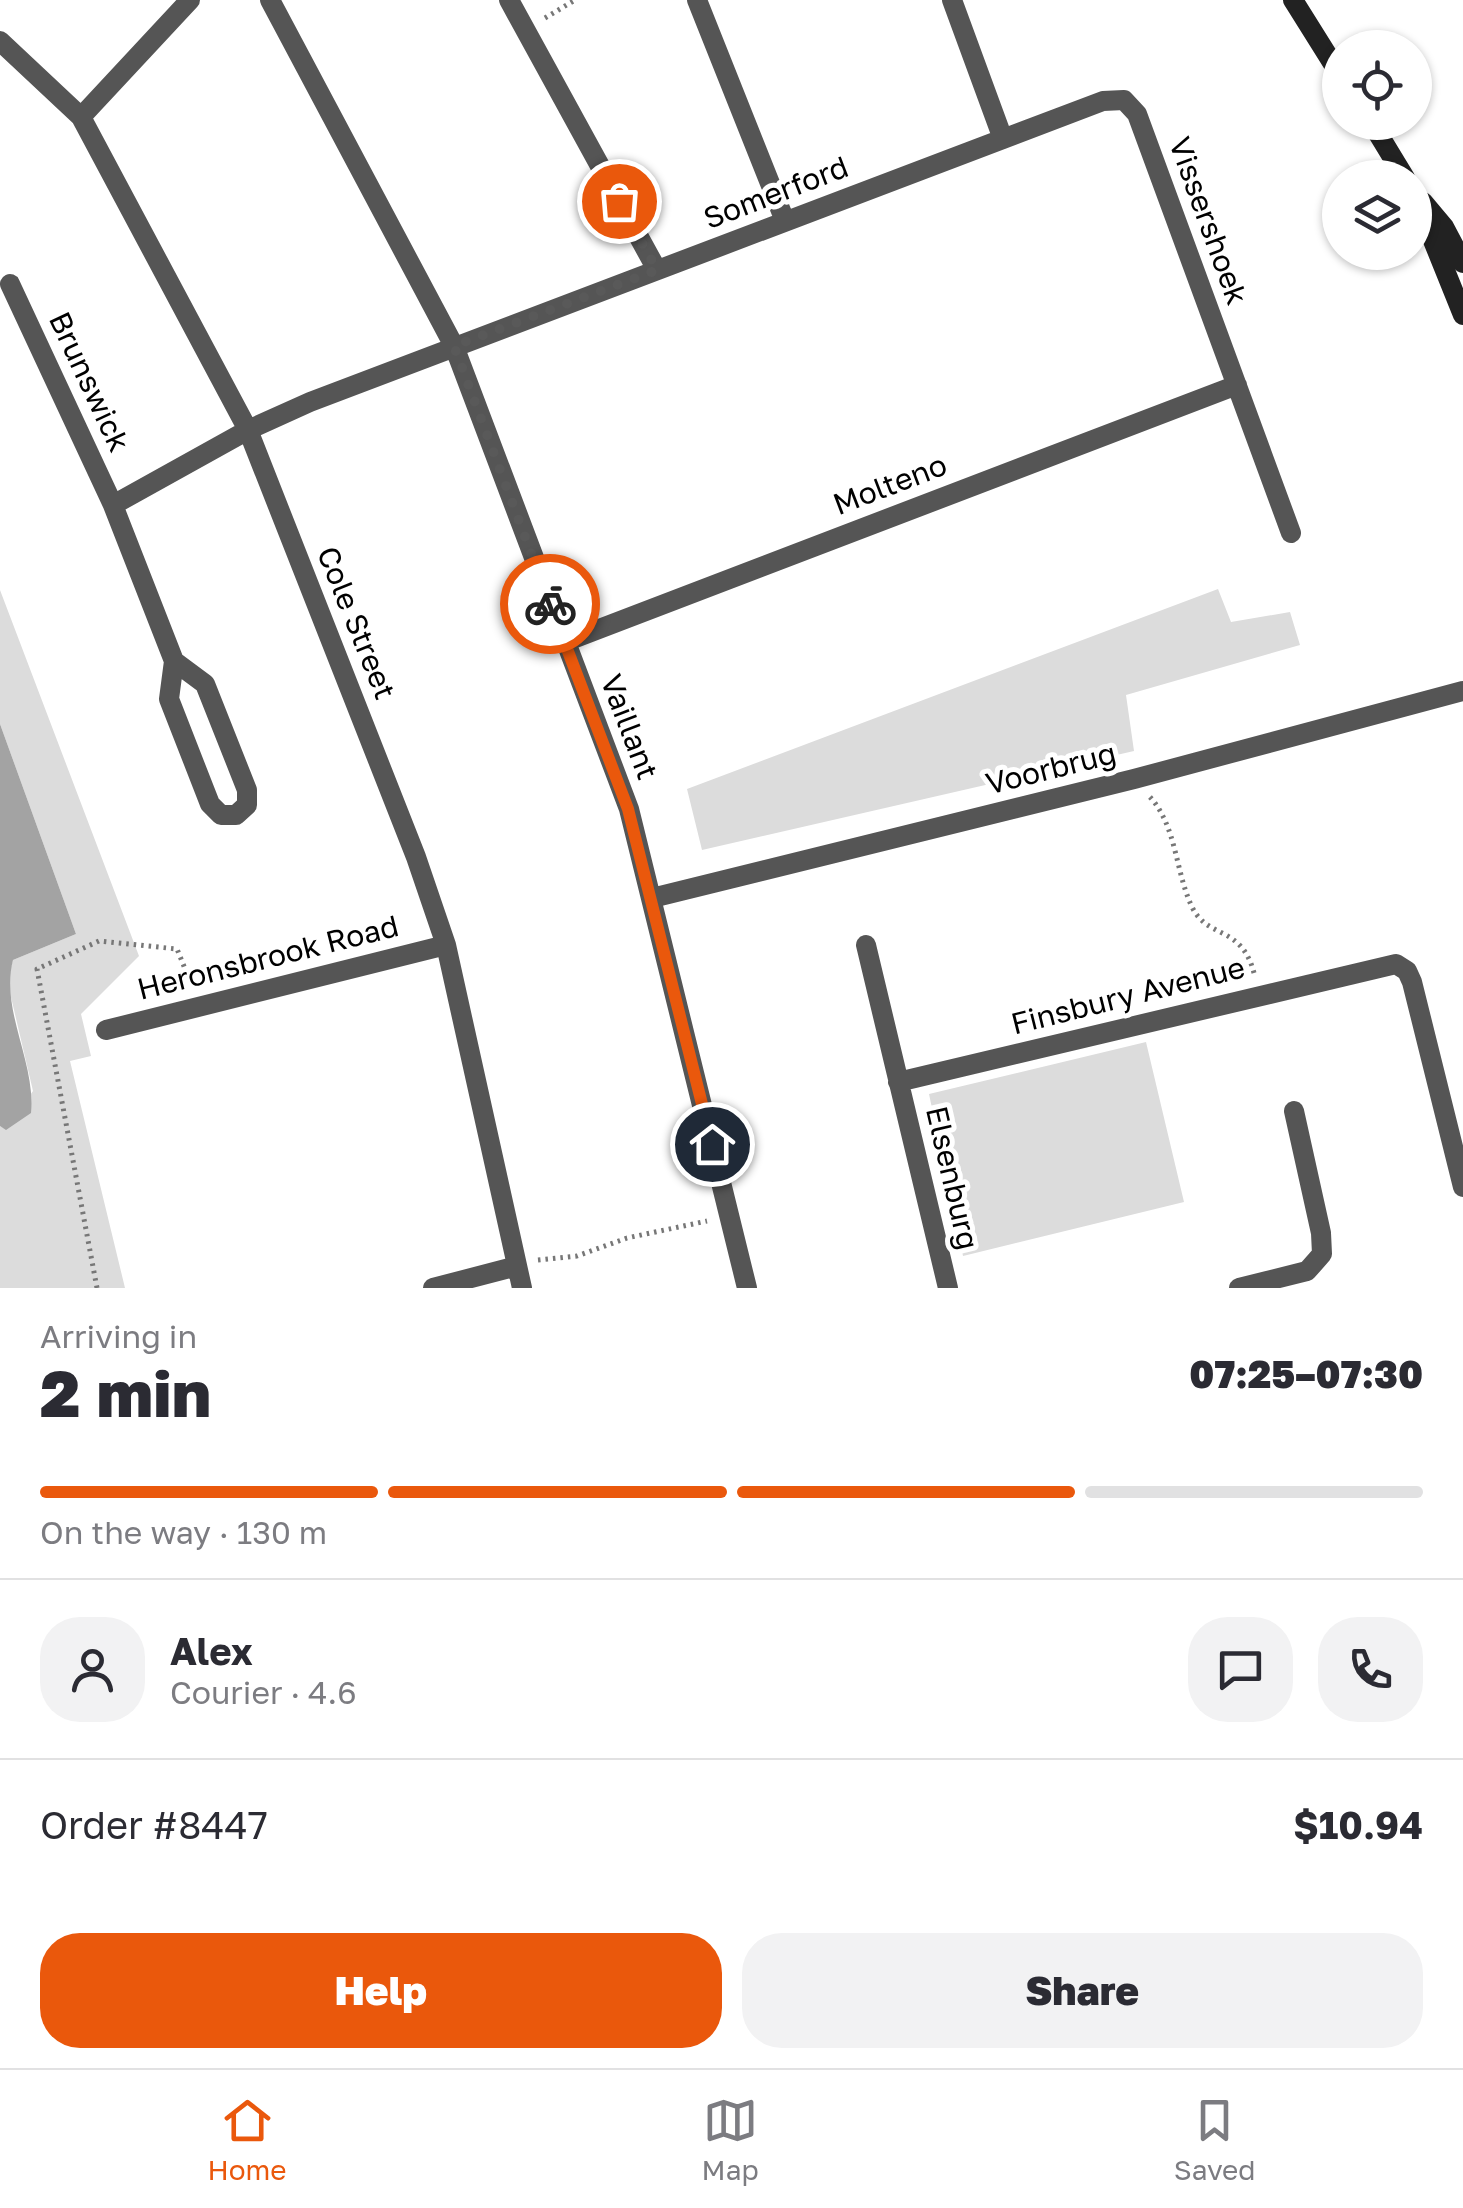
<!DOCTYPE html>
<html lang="en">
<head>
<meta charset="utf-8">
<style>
	:root { --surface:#fff; --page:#f2f2f3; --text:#2b2b33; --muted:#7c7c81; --line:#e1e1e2; --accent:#ea580c }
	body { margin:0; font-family:"Golos Text",sans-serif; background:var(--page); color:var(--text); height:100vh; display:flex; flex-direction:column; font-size:38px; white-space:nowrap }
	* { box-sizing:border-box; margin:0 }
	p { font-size:32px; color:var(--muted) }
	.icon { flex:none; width:55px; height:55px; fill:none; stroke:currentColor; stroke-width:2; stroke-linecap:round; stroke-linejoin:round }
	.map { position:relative; height:1288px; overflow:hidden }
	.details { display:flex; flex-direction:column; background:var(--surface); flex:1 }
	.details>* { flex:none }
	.buttons { position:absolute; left:1322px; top:30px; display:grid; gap:20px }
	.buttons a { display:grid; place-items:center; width:110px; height:110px; border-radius:50%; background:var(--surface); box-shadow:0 2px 8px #0004; font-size:50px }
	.pin { position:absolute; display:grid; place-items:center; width:85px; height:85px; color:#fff; margin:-42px; border:5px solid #fff; border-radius:50%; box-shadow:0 2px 10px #0007 }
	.courier { position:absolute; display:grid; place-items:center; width:100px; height:100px; margin:-50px; border:8px solid #ea580c; border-radius:50%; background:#fff; color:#222; box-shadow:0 2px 12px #0007 }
	.summary em { font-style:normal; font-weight:800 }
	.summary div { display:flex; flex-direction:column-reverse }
	.summary { display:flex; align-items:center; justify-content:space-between; height:170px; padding:0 40px }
	h1 { font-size:65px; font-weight:800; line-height:75px }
	.bar { display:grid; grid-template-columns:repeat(4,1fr); gap:15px 10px; align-content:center; height:120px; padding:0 40px }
	.bar i { height:12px; border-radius:8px; background:var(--line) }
	.bar .on { background:var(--accent) }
	.bar p { grid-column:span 4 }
	.line { display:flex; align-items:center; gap:25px; padding:0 40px; border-top:2px solid var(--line) }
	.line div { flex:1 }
	.round { display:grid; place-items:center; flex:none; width:105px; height:105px; border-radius:40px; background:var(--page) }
	.action { display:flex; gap:20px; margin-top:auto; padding:20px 40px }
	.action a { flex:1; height:115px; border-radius:40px; background:var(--accent); color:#fff; font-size:40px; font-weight:800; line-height:115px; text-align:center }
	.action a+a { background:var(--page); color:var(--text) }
	.dock { display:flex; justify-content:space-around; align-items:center; height:140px; border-top:2px solid var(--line); background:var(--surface); font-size:28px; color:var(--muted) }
	.dock a { display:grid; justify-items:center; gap:5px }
	.dock .on { color:var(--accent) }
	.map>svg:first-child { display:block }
</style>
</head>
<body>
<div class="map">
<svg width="1463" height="1288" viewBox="0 0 1463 1288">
	<rect width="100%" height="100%" fill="#fff"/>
	<!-- green -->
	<path fill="#dcdcdc" d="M1218 589 1231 622 1290 612 1300 645 1126 695 1134 751 702 850 687 789Z
		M0 590 139 956 81 1014 91 1056 70 1061 125 1288H0V1126L6 1129 33 1091 7 980 13 960 76 934 0 724Z
		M1146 1042 1184 1202 963 1256 929 1094Z"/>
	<!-- water -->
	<path fill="#a3a3a3" d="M0 724 76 934 13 960C0 1010 36 1062 31 1113L6 1130 0 1126Z"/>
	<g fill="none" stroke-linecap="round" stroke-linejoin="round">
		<!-- path -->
		<path stroke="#777" stroke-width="5" stroke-dasharray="2.5 5" stroke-linecap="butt" d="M545 18 575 0
			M1150 797C1177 827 1175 871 1192 907 1208 940 1241 924 1254 973
			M538 1260 577 1256 627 1238 707 1221
			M97 1288 37 969 99 941 177 949 192 986"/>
		<!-- street -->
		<path stroke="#555" stroke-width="20" d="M270 0 454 346 629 809 747 1288
			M509 0 657 270
			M697 0 785 221
			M952 0 1003 139
			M0 41 81 117 248 430 416 857 446 945 522 1288
			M81 117 190 0
			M10 284 113 505 174 661 169 699 210 804 221 815H236L247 805V790L205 684 174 661
			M113 505 248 430 310 402 1103 101 1124 100 1137 114 1291 533
			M565 642 1237 385
			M652 898 1134 779 1463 691
			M866 945 948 1288
			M106 1030 446 945
			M898 1082 1396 964 1407 971 1412 982 1463 1187
			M433 1288 517 1266
			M1239 1288 1307 1271 1322 1254 1321 1233 1294 1111"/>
		<!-- secondary -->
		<path stroke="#222" stroke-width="20" d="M1293 0 1340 75
			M1371 122 1405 178
			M1415 196 1463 315
			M1423 202 1444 227 1463 263"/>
	</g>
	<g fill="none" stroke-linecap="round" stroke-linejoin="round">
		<!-- done -->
		<path stroke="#595959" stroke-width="10" stroke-dasharray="0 18" d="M550 604 454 346 657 270 619 201"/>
		<!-- route -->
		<path stroke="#ea580c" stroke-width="12" d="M550 604 628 809 712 1144"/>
	</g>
	<g text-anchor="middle" stroke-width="10" stroke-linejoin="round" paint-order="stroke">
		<!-- street labels -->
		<g font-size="30" fill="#000" stroke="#fff">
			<text transform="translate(776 193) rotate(-21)" y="10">Somerford</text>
			<text transform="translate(1208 221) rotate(70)" y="10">Vissershoek</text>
			<text transform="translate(89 382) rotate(65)" y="10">Brunswick</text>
			<text transform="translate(890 485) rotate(-21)" y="10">Molteno</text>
			<text transform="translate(356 623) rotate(68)" y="10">Cole Street</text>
			<text transform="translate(629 727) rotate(69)" y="10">Vaillant</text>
			<text transform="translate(1051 769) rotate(-14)" y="10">Voorbrug</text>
			<text transform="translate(268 958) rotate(-14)" y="10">Heronsbrook Road</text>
			<text transform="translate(1128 996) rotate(-14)" y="10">Finsbury Avenue</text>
			<text transform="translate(952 1178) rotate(77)" y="10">Elsenburg</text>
		</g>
	</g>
</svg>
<div class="buttons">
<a><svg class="icon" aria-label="locate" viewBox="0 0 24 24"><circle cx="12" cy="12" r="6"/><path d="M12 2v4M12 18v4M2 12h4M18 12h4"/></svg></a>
<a><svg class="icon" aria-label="layers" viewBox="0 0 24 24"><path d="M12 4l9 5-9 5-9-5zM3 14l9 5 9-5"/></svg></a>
</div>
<div class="pin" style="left:619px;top:201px;background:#ea580c"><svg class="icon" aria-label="bag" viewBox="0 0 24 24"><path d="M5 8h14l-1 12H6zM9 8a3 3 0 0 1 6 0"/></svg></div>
<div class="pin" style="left:712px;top:1144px;background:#1f2937"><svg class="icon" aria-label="home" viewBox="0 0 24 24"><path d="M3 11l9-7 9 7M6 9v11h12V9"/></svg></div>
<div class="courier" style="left:550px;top:604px"><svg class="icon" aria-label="bike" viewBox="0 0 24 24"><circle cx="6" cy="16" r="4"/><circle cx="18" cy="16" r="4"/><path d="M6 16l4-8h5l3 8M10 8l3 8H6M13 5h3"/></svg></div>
</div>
<section class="details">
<div class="summary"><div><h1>2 min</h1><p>Arriving in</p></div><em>07:25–07:30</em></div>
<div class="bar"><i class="on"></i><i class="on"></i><i class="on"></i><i></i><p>On the way · 130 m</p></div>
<div class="line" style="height:180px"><a class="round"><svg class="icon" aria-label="person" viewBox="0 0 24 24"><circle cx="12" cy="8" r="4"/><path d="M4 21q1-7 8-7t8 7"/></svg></a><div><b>Alex</b><p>Courier · 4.6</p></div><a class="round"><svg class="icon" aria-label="chat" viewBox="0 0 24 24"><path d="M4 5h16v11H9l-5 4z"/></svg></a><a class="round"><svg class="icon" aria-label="phone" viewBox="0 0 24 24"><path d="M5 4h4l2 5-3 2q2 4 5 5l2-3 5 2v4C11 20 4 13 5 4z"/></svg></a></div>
<div class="line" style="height:130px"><div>Order #8447</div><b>$10.94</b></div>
<div class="action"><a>Help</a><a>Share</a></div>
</section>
<nav class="dock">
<a class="on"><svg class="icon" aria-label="home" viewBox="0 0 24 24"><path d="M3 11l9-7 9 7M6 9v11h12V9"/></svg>Home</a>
<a><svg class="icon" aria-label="map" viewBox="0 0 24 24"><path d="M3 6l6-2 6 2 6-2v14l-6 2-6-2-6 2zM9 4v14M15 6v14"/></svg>Map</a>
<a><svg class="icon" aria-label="saved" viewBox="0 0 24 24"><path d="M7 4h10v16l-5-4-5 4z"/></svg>Saved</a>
</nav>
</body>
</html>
